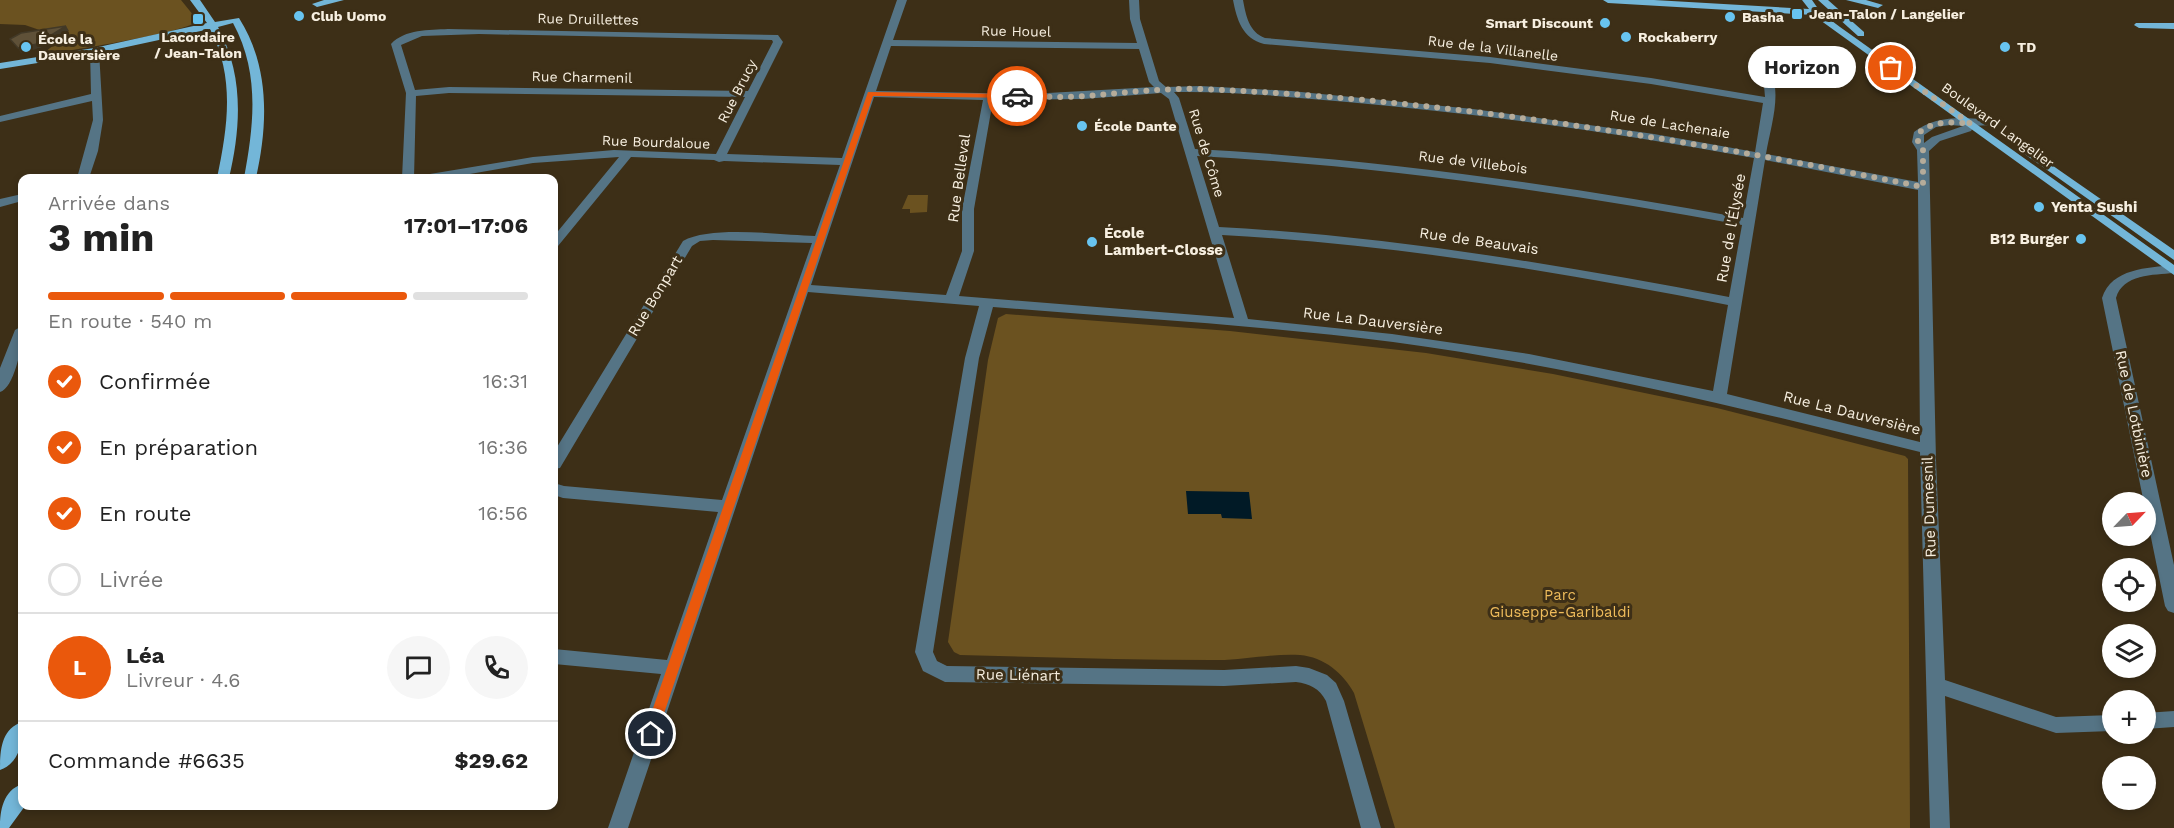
<!DOCTYPE html>
<html lang="fr">
<head>
<meta charset="utf-8">
<style>
	:root { --surface:#fff; --page:#f6f6f6; --text:#222; --muted:#767676; --line:#e0e0e0; --accent:#ea580c }
	body { margin:0; font-family:"Work Sans",sans-serif; background:var(--page); color:var(--text); height:100vh; display:flex; flex-direction:column; font-size:22px; white-space:nowrap }
	* { box-sizing:border-box; margin:0 }
	p { font-size:20px; color:var(--muted) }
	.icon { flex:none; width:33px; height:33px; fill:none; stroke:currentColor; stroke-width:2; stroke-linecap:round; stroke-linejoin:round }
	.map { position:relative; flex:1; overflow:hidden }
	.panel { position:absolute; left:18px; top:174px; width:540px; height:636px; display:flex; flex-direction:column; background:var(--surface); border-radius:12px; box-shadow:0 3px 9px #0003 }
	.panel>* { flex:none }
	.needle { width:39px; rotate:65deg }
	.fabs { position:absolute; left:2102px; top:492px; display:grid; gap:12px }
	.fabs a { display:grid; place-items:center; width:54px; height:54px; border-radius:50%; background:var(--surface); box-shadow:0 3px 9px #0003; font-size:30px }
	.pin { position:absolute; display:grid; place-items:center; width:51px; height:51px; color:#fff; margin:-26px; border:3px solid #fff; border-radius:50%; box-shadow:0 2px 6px #0007 }
	.courier { position:absolute; display:grid; place-items:center; width:60px; height:60px; margin:-30px; border:4px solid #ea580c; border-radius:50%; background:#fff; color:#222; box-shadow:0 2px 8px #0007 }
	.bubble { position:absolute; height:42px; border-radius:21px; background:var(--surface); box-shadow:0 3px 9px #0003; font-size:20px; font-weight:700; line-height:42px; text-align:center }
	.overview em { font-style:normal; font-weight:700 }
	.overview div { display:flex; flex-direction:column-reverse }
	.overview { display:flex; align-items:center; justify-content:space-between; height:102px; padding:0 30px }
	h1 { font-size:39px; font-weight:700; line-height:45px }
	.bar { display:grid; grid-template-columns:repeat(4,1fr); gap:9px 6px; align-content:center; height:72px; padding:0 30px }
	.bar i { height:8px; border-radius:4px; background:var(--line) }
	.bar .on { background:var(--accent) }
	.bar p { grid-column:span 4 }
	.line { display:flex; align-items:center; gap:15px; padding:0 30px; border-top:2px solid var(--line) }
	.line div { flex:1 }
	.round { display:grid; place-items:center; flex:none; width:63px; height:63px; border-radius:32px; background:var(--page) }
	ol { padding:0 30px; list-style:none }
	li { display:flex; align-items:center; gap:18px; height:66px }
	li p { margin-inline-start:auto }
	li .icon { padding:6px; border-radius:50%; background:var(--accent); color:#fff; stroke-width:4 }
	li:last-child { color:var(--muted) }
	li i { width:33px; height:33px; border:3px solid var(--line); border-radius:50% }
	.map>svg:first-child { display:block }
</style>
</head>
<body>
<div class="map">
<svg width="2174" height="828" viewBox="0 0 2174 828">
	<rect width="100%" height="100%" fill="#3d2f17"/>
	<!-- green -->
	<path fill="#6b5220" d="M0 0H181L198 21C185 33 66 51 41 55L63 38 25 25 0 24Z
		M908 195H928L927 212 910 213V209H902Z
		M1006 314 1230 331 1426 353 1553 374 1717 408 1905 456 1908 459 1910 828H1395L1354 693C1343 673 1324 657 1300 655 1272 653 1241 661 1213 660 1129 660 1044 657 960 655L954 652 948 642 988 360 998 318Z"/>
	<!-- water -->
	<path fill="#011a26" d="M1186 491 1249 492 1252 519 1222 518 1221 514H1188Z"/>
	<g fill="none" stroke-linecap="round" stroke-linejoin="round">
		<!-- minor -->
		<path fill="#557485" fill-rule="evenodd" d="M897 0H907L893 40 1137 43 1130 19 1129 0H1139L1140 19 1159 81 1166 87 1200 86 1291 91 1473 109 1654 134 1755 152 1763 103 1651 84 1490 63 1264 44C1242 38 1237 20 1233 0H1243C1246 16 1249 32 1265 38L1490 57 1651 78 1765 97 1763 74 1758 65 1763 62 1767 63C1784 90 1771 124 1766 154L1918 182 1917 150 1912 142 1914 132C1934 116 1966 116 1990 121V125L1974 126 1971 131 1940 141 1929 151 1936 460 1945 680 2056 717 2112 715V731L2056 733 1945 696 1950 828H1930L1920 452C1746 409 1571 366 1393 342 1260 325 1126 318 993 307L979 358 933 652 937 661 947 666 1224 670 1296 666 1309 668 1327 675 1336 683 1344 701 1381 828H1361L1326 701C1319 688 1310 684 1296 682L1224 686 945 682 923 671 915 652 965 358 979 306 808 292 628 828H608L661 674 554 664V649L667 660 718 512 563 498 554 495V483L564 486 722 500 812 243 713 240 700 241 692 246 560 468 554 469V452L683 241C711 225 781 235 815 236L840 165 724 161 719 162 714 160 631 157 558 246 554 247V236L619 157 533 163 447 178H424L430 174 533 157 614 150 716 154 745 97 449 93 416 96 414 178H402L406 93 391 44C405 29 429 30 448 29L778 35 783 42 727 154 842 158ZM479 34 772 40 773 42 748 91 449 87 415 90 401 45 422 36ZM891 46 1139 49 1149 82 1154 87 1030 94 876 91ZM1174 92C1231 91 1289 97 1347 102 1483 114 1619 133 1754 158L1743 218C1561 185 1380 159 1195 149L1179 98ZM1161 93 1169 99 1234 318 959 296 974 251V209L993 100 1083 99ZM874 97 983 100 962 209V251L946 295 811 285ZM1950 125 1963 126 1932 137 1924 143V135L1936 127ZM1197 156C1381 166 1561 192 1742 225L1729 297C1560 265 1391 236 1219 227ZM1765 160 1918 190 1920 442 1727 394ZM1222 235C1393 244 1560 272 1728 305L1713 391 1529 354 1392 334 1248 319Z
			M90 49 99 51 103 120 98 151 89 178H77L93 120 92 101 0 122V116L91 94Z
			M22 194V201L0 207V199Z
			M2174 265V273C2153 275 2123 274 2116 298L2174 565V613L2168 611 2165 606 2102 298C2112 268 2147 268 2174 265Z
			M22 326C24 340 15 388 0 392V368L15 330Z
			M2174 711V727L2145 729V713Z"/>
		<!-- major -->
		<path fill="#73b6d8" fill-rule="evenodd" d="M190 0H200L215 22 239 18C270 67 268 124 256 178H244C254 124 260 73 233 23L218 27C244 75 241 127 229 178H217C228 126 235 77 210 29L94 54 0 69V63L94 48 207 23Z
			M324 0H344L317 7 312 4Z
			M1603 0H1654L1809 9 1802 0H1812L1819 10 1824 11V15L1840 27 2174 265V275L1813 15 1608 3Z
			M1818 0H1828L1864 32V36H1858Z
			M1846 0H1866L1883 5 1878 8Z
			M2136 23H2174V29L2139 28 2134 25Z
			M2020 143 2174 250V260L2016 148V144Z
			M22 722C24 739 20 763 0 770 0 751 1 729 22 722Z
			M22 784V806H25L9 828H0C0 810 3 791 22 784Z"/>
	</g>
	<!-- shaded-wall -->
	<path fill="#423927" d="M66 26 69 31 40 48 21 53 18 48Z"/>
	<!-- building -->
	<path fill="#5f5138" stroke="#423927" stroke-width="1.5" d="M66 26 37 44 18 48 10 39 21 33Z"/>
	<!-- route -->
	<path fill="#ea580c" d="M868 92 1017 94 1020 96 1017 98 873 96 657 734 651 739 644 734Z"/>
	<g fill="none" stroke-linecap="round" stroke-linejoin="round">
		<!-- done -->
		<path stroke="#b6ac9a" stroke-width="6" stroke-dasharray="0 10.8" d="M1017 96C1040 96 1063 98 1086 96 1124 93 1162 88 1200 89 1444 99 1684 139 1923 187V150L1918 142V134C1931 120 1953 122 1971 124L1891 68"/>
	</g>
	<!-- markers -->
	<g fill="#68c4f0" stroke="#3d2f17" stroke-width="2">
		<rect x="1791" y="8" width="12" height="12" rx="3"/>
		<circle cx="299" cy="16" r="6"/>
		<circle cx="1730" cy="17" r="6"/>
		<rect x="192" y="13" width="12" height="12" rx="3"/>
		<circle cx="1605" cy="23" r="6"/>
		<circle cx="1626" cy="37" r="6"/>
		<circle cx="26" cy="47" r="6"/>
		<circle cx="2005" cy="47" r="6"/>
		<circle cx="1082" cy="126" r="6"/>
		<circle cx="2039" cy="207" r="6"/>
		<circle cx="2081" cy="239" r="6"/>
		<circle cx="1092" cy="242" r="6"/>
	</g>
	<g text-anchor="middle" stroke-width="6" stroke-linejoin="round" paint-order="stroke">
		<!-- far-poi labels -->
		<g font-size="14" font-weight="bold" fill="#f7efe0" stroke="#3d2f17" text-anchor="start">
			<text x="1809" y="19">Jean-Talon / Langelier</text>
			<text x="311" y="21">Club Uomo</text>
			<text x="1742" y="22">Basha</text>
			<text x="1593" y="28" text-anchor="end">Smart Discount</text>
			<text x="198" y="42" text-anchor="middle">Lacordaire<tspan x="198" dy="16">/ Jean-Talon</tspan></text>
			<text x="1638" y="42">Rockaberry</text>
			<text x="38" y="44">École la<tspan x="38" dy="16">Dauversière</tspan></text>
			<text x="2017" y="52">TD</text>
			<text x="1094" y="131">École Dante</text>
		</g>
		<!-- far-street labels -->
		<g font-size="14" fill="#f7efe0" stroke="#3d2f17">
			<text transform="translate(588 19) rotate(1)" y="5">Rue Druillettes</text>
			<text transform="translate(1016 31) rotate(1)" y="5">Rue Houel</text>
			<text transform="translate(1493 48) rotate(7)" y="5">Rue de la Villanelle</text>
			<text transform="translate(582 77) rotate(1)" y="5">Rue Charmenil</text>
			<text transform="translate(737 91) rotate(-63)" y="5">Rue Brucy</text>
			<text transform="translate(1670 124) rotate(9)" y="5">Rue de Lachenaie</text>
			<text transform="translate(1998 125) rotate(36)" y="5">Boulevard Langelier</text>
			<text transform="translate(656 142) rotate(2)" y="5">Rue Bourdaloue</text>
			<text transform="translate(1207 153) rotate(73)" y="5">Rue de Côme</text>
			<text transform="translate(1473 162) rotate(7)" y="5">Rue de Villebois</text>
		</g>
		<!-- street labels -->
		<g font-size="15" fill="#f7efe0" stroke="#3d2f17">
			<text transform="translate(959 178) rotate(-82)" y="5">Rue Belleval</text>
			<text transform="translate(1731 228) rotate(-80)" y="5">Rue de l'Élysée</text>
			<text transform="translate(1479 241) rotate(8)" y="5">Rue de Beauvais</text>
			<text transform="translate(655 296) rotate(-59)" y="5">Rue Bonpart</text>
			<text transform="translate(1373 321) rotate(7)" y="5">Rue La Dauversière</text>
			<text transform="translate(1852 413) rotate(14)" y="5">Rue La Dauversière</text>
			<text transform="translate(2134 414) rotate(78)" y="5">Rue de Lotbinière</text>
			<text transform="translate(1929 507) rotate(-92)" y="5">Rue Dumesnil</text>
			<text transform="translate(1018 675) rotate(1)" y="5">Rue Liénart</text>
		</g>
		<!-- poi labels -->
		<g font-size="15" font-weight="bold" fill="#f7efe0" stroke="#3d2f17" text-anchor="start">
			<text x="2051" y="212">Yenta Sushi</text>
			<text x="1104" y="238">École<tspan x="1104" dy="17">Lambert-Closse</tspan></text>
			<text x="2069" y="244" text-anchor="end">B12 Burger</text>
		</g>
		<!-- park labels -->
		<g font-size="15" fill="#efbc5b" stroke="#3d2f17">
			<text x="1560" y="600">Parc<tspan x="1560" dy="17">Giuseppe-Garibaldi</tspan></text>
		</g>
	</g>
</svg>
<div class="fabs">
<a><svg class="needle" viewBox="-14 -14 28 28"><path d="M0-13l5 13h-10z" fill="#e53935"/><path d="M0 13l5-13h-10z" fill="#767676"/></svg></a>
<a><svg class="icon" aria-label="locate" viewBox="0 0 24 24"><circle cx="12" cy="12" r="6"/><path d="M12 2v4M12 18v4M2 12h4M18 12h4"/></svg></a>
<a><svg class="icon" aria-label="layers" viewBox="0 0 24 24"><path d="M12 4l9 5-9 5-9-5zM3 14l9 5 9-5"/></svg></a>
<a>+</a>
<a>−</a>
</div>
<div class="pin" style="left:1891px;top:68px;background:#ea580c"><svg class="icon" aria-label="bag" viewBox="0 0 24 24"><path d="M5 8h14l-1 12H6zM9 8a3 3 0 0 1 6 0"/></svg></div>
<div class="pin" style="left:651px;top:734px;background:#1f2937"><svg class="icon" aria-label="home" viewBox="0 0 24 24"><path d="M3 11l9-7 9 7M6 9v11h12V9"/></svg></div>
<div class="courier" style="left:1017px;top:96px"><svg class="icon" aria-label="car" viewBox="0 0 24 24"><path d="M5 17H2v-5l4-1 3-4h7l3 4 3 1v5h-3M9 17h6M6 11h13"/><circle cx="7" cy="17" r="2"/><circle cx="17" cy="17" r="2"/></svg></div>
<div class="bubble" style="left:1748px;top:46px;width:108px">Horizon</div>
<section class="panel">
<div class="overview"><div><h1>3 min</h1><p>Arrivée dans</p></div><em>17:01–17:06</em></div>
<div class="bar"><i class="on"></i><i class="on"></i><i class="on"></i><i></i><p>En route · 540 m</p></div>
<ol>
<li><svg class="icon" aria-label="check" viewBox="0 0 24 24"><path d="M5 12l5 5 9-10"/></svg>Confirmée<p>16:31</p></li>
<li><svg class="icon" aria-label="check" viewBox="0 0 24 24"><path d="M5 12l5 5 9-10"/></svg>En préparation<p>16:36</p></li>
<li><svg class="icon" aria-label="check" viewBox="0 0 24 24"><path d="M5 12l5 5 9-10"/></svg>En route<p>16:56</p></li>
<li><i></i>Livrée</li>
</ol>
<div class="line" style="height:108px"><b class="round" style="background:var(--accent);color:#fff">L</b><div><b>Léa</b><p>Livreur · 4.6</p></div><a class="round"><svg class="icon" aria-label="chat" viewBox="0 0 24 24"><path d="M4 5h16v11H9l-5 4z"/></svg></a><a class="round"><svg class="icon" aria-label="phone" viewBox="0 0 24 24"><path d="M5 4h4l2 5-3 2q2 4 5 5l2-3 5 2v4C11 20 4 13 5 4z"/></svg></a></div>
<div class="line" style="height:78px"><div>Commande #6635</div><b>$29.62</b></div>
</section>
</div>
</body>
</html>
